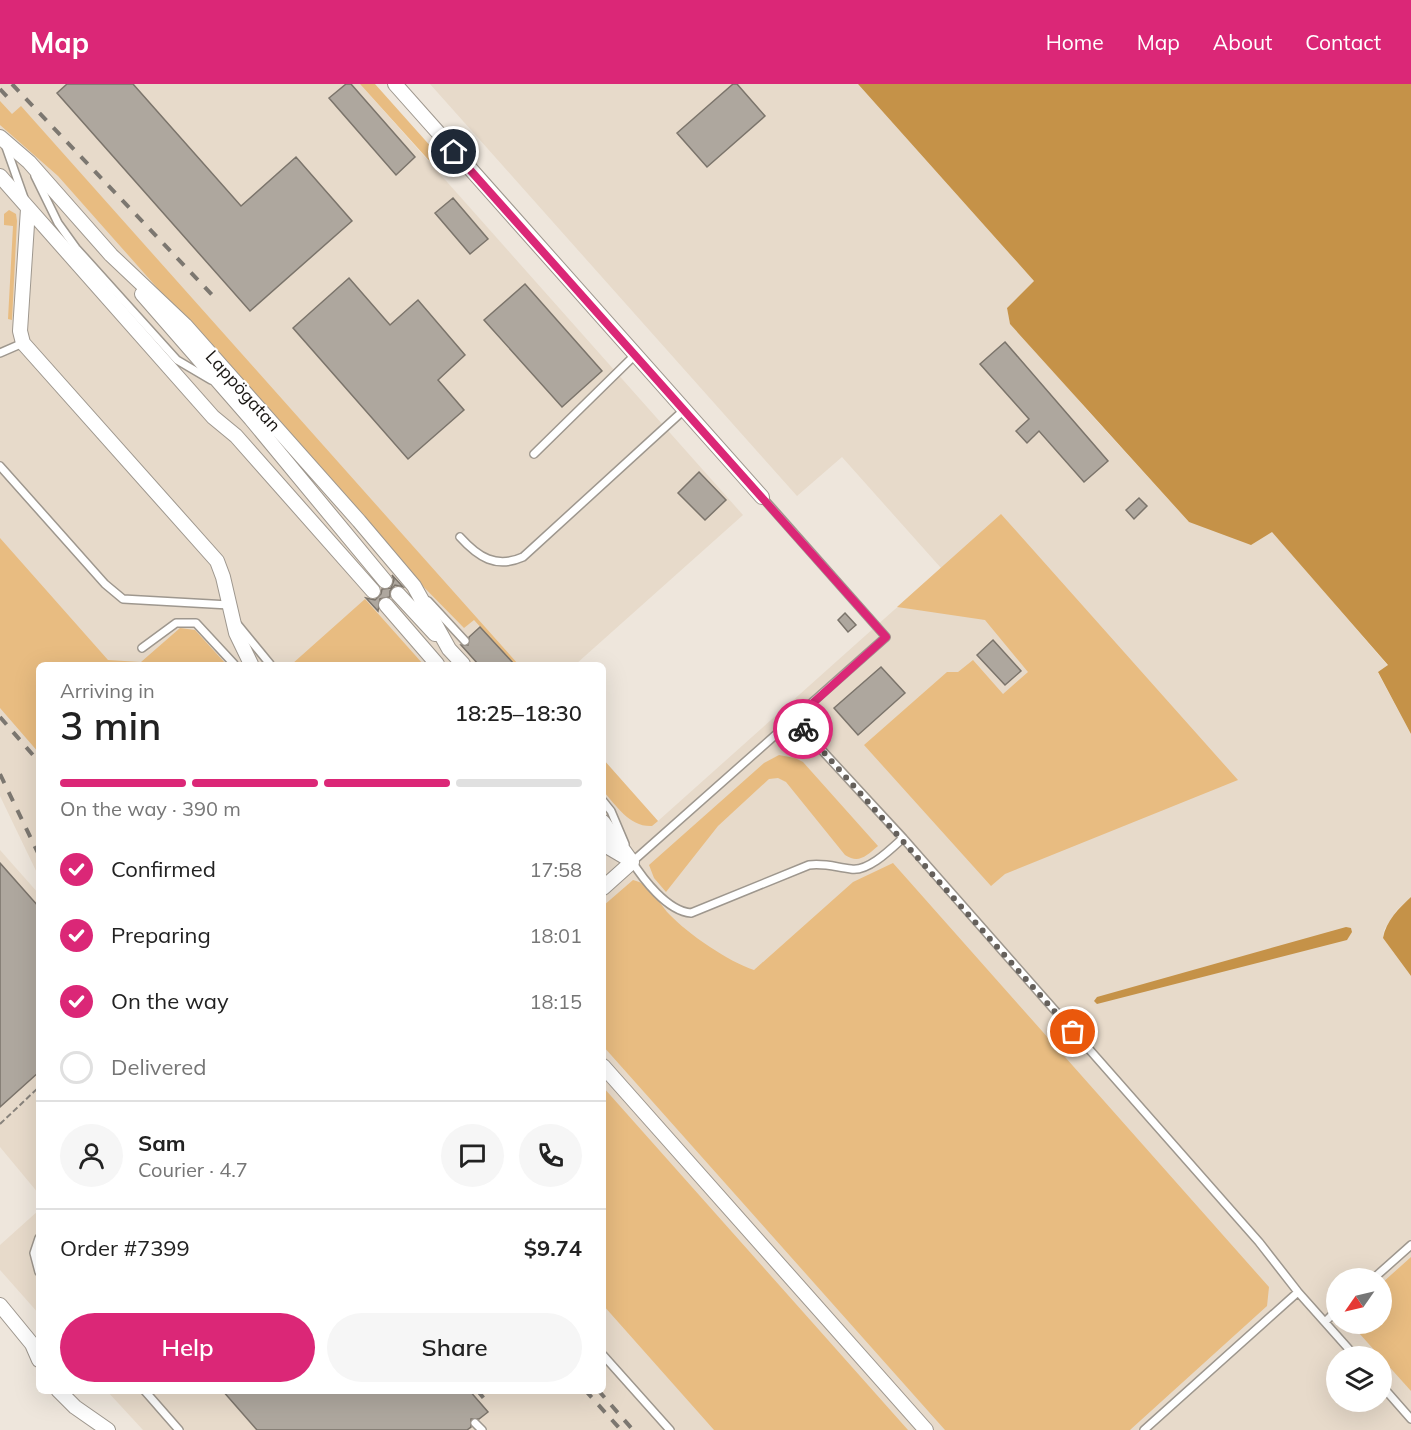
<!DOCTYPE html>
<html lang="en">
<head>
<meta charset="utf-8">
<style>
	:root { --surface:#fff; --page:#f6f6f6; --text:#222; --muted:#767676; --line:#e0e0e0; --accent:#db2777 }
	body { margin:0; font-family:Mulish,sans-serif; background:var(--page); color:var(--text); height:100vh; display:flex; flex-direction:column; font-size:22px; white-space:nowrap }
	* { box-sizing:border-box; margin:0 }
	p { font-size:20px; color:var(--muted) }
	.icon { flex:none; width:33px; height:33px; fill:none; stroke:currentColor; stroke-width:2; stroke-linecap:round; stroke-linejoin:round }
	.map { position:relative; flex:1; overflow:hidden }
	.side { position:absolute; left:36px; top:578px; width:570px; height:732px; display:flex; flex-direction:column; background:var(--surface); border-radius:9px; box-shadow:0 6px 24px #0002 }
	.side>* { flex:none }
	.needle { width:39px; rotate:236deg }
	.controls { position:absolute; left:1326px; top:1184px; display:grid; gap:12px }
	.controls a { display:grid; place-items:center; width:66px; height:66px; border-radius:50%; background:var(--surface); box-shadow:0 6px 24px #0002; font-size:30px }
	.pin { position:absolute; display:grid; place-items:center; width:51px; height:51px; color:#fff; margin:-26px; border:3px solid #fff; border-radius:50%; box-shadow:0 2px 6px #0007 }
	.courier { position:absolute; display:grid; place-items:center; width:60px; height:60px; margin:-30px; border:4px solid #db2777; border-radius:50%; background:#fff; color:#222; box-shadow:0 2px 8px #0007 }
	.head em { font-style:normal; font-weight:600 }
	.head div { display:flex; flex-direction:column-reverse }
	.head { display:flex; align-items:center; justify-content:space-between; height:102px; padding:0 24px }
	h1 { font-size:39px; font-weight:600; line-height:45px }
	.bar { display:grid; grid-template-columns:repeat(4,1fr); gap:9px 6px; align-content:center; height:72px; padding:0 24px }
	.bar i { height:8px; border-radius:4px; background:var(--line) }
	.bar .selected { background:var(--accent) }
	.bar p { grid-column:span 4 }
	.line { display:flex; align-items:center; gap:15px; padding:0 24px; border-top:2px solid var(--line) }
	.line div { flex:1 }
	.round { display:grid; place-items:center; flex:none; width:63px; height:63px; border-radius:32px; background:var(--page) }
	ol { padding:0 24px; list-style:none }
	li { display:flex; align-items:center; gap:18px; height:66px }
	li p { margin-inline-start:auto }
	li .icon { padding:6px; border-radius:50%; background:var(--accent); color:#fff; stroke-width:4 }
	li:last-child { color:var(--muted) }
	li i { width:33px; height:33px; border:3px solid var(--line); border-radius:50% }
	.cta { display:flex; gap:12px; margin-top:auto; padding:12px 24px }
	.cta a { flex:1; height:69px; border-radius:36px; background:var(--accent); color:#fff; font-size:24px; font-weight:600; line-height:69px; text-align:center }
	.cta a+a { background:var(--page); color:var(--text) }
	header { display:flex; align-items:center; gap:36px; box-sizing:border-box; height:84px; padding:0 30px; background:var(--accent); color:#fff }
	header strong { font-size:28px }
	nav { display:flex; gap:33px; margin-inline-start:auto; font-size:21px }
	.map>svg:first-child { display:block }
</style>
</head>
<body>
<header>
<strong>Map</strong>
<nav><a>Home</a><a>Map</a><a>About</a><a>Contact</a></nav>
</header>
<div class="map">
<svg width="1411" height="1346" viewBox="0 0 1411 1346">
	<rect width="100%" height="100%" fill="#eee6dc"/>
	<!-- built -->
	<path fill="#e7daca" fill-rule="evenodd" d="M0 0H360L743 431 576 580H39V793L0 712Z
		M430 0H858L1034 197 1007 224 1010 240 1043 273 1086 325 1189 438 1272 447 1388 582 1378 589 1411 650V813L1397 826 1384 846 1383 854 1411 892V1346H143L107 1307 603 1306V675L658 737 941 484 842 373 797 412ZM1336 1194H1382V1239H1336ZM1336 1272H1382V1317H1336Z
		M0 766 39 810V1110L0 1063Z
		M39 1126V1230L0 1186V1161Z"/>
	<!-- green -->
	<path fill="#e8bc81" d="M360 0H375L433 65 437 76 434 82Z
		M0 17 12 30 21 22 518 580H514L474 536 464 544 410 489 58 92 0 41Z
		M9 126 16 130 17 137 12 236 8 235 13 142 4 141V130Z
		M1001 430 1238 696 1005 790 991 802 864 661 947 588H958L973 576 1003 610 1028 588 985 536 897 523Z
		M0 454 108 576 141 578 180 544 195 546 226 580H39V669L0 624Z
		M365 515 423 580H292Z
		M779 671 795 674 803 678 878 762C866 772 859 780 845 771L786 698 778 694 769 695 718 742 666 808 654 794 649 781 764 679Z
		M603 675 658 737 652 742C629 743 617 722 603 707Z
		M893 779 1269 1203 1267 1222 1130 1346H945L603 962V822L633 796C651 800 658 818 669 830 688 850 729 878 754 886L853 798Z
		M603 1003 908 1346H714L603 1221Z
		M1411 1173V1307L1350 1239H1382V1199Z"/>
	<!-- water -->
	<path fill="#c59248" d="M858 0H1411V650L1378 588 1388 581 1272 448 1251 461 1189 438 1010 240 1007 224 1034 197Z
		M1411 813V892L1383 854C1386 837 1399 824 1411 813Z
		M1346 843 1351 844 1352 848 1347 856 1097 920 1094 917 1097 913Z"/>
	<!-- building -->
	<path fill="#aea79e" stroke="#7b746b" stroke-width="1.5" d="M67 0H133L241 122 296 73 352 137 250 227 57 9Z
		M346 0H351L415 73 396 91 329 14Z
		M733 0H737L765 32 707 83 677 49Z
		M453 114 488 155 470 170 435 129Z
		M349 194 390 241 418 216 465 271 438 296 464 326 408 375 293 244Z
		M525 200 602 287 562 323 484 236Z
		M1005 258 1108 377 1084 398 1039 347 1027 359 1016 347 1029 335 980 280Z
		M699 388 726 416 705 436 678 409Z
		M1139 414 1147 422 1134 435 1126 426Z
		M392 491 403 503 395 501 390 507V513L380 515 378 527 366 514 375 516 381 510 382 505 391 504 394 496Z
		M845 529 856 541 848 548 838 536Z
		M480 543 514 580H478L461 561H468L469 553Z
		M993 556 1021 587 1005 601 977 571Z
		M881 583 905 609 858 651 834 624Z
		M0 779 39 823V988L0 1023Z
		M222 1306H469L488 1328 479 1335H471V1343L467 1346H257Z"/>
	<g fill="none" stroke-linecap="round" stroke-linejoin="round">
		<!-- service casing -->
		<g stroke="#9e978e" stroke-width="10">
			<path id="service" d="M6 63 24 114
				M35 92 58 139 76 164 177 276 211 296
				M0 269 23 259
				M534 370 635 271
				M0 382 105 500 123 515 229 521
				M460 453C478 473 496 485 523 473L684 326
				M428 517 465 557
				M238 541 270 580
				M142 564 176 539H196L234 580
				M794 636 903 754 1259 1158 1298 1208 1355 1272
				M603 717 611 727 625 760
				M631 776C643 795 667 827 691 829L809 781C825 779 835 783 851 785 868 788 891 765 903 754
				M632 778 886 553 762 413
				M39 1154 34 1169 39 1188
				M1374 1194 1411 1161
				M1325 1238 1336 1227
				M603 1271 670 1346
				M1382 1302 1411 1335
				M144 1306 179 1346
				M475 1339 482 1346
				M1144 1346 1298 1208"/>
		</g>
		<!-- minor casing -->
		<g stroke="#9e978e" stroke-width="16">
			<path id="minor" d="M395 0 762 413
				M0 53 29 78 111 171 185 241 359 437 414 502 449 565 463 580
				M0 92 213 333 236 352 373 507
				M28 125 20 247 23 259 217 477 223 493 236 549 251 580
				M142 210 251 335 385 497
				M398 510 435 550
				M386 521 437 580
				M603 738 632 778
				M603 760 625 773
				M603 804 632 778
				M603 982 926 1346
				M0 1221 32 1260 39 1276
				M58 1306 75 1323 108 1346"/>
		</g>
		<!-- path -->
		<path stroke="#88837c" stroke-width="2" stroke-dasharray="6 3" stroke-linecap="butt" d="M0 1040 39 1003"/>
		<!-- service -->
		<use href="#service" stroke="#fff" stroke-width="7"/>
		<!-- minor -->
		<use href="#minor" stroke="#fff" stroke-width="14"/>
		<!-- rail -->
		<path stroke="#7c7770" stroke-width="4" stroke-dasharray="10 10" stroke-linecap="butt" d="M12 0 216 215
			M0 5 13 19
			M0 633 39 678
			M0 690 39 771
			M477 1306 487 1318
			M585 1306 621 1346
			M598 1306 633 1346"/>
	</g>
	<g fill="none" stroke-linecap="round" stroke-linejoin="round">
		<!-- done -->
		<path stroke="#65605b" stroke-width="6" stroke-dasharray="0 10.8" d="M803 645 1073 948"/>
		<!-- route -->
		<path stroke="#db2777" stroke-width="8" d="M454 68 886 553 794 636 803 645"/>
	</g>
	<g text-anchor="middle" stroke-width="4.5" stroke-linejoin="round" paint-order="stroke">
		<!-- street labels -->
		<g font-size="18" fill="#1b1815" stroke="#fff">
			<text transform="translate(243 307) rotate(48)" y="6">Lappögatan</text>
		</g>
	</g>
</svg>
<div class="controls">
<a><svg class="needle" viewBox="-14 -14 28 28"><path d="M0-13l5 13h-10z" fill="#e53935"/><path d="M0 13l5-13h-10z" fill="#767676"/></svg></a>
<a><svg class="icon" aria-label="layers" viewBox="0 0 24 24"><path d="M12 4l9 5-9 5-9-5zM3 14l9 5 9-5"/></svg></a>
</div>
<div class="pin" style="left:1073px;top:948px;background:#ea580c"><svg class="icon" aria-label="bag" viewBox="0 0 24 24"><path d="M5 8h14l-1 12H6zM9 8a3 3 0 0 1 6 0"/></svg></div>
<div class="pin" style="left:454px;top:68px;background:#1f2937"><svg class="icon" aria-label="home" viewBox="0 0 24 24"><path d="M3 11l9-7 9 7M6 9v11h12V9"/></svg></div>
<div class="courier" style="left:803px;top:645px"><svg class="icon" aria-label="bike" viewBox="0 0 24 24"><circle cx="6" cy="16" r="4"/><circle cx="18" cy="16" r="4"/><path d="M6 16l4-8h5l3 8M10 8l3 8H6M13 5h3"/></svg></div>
<section class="side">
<div class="head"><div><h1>3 min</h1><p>Arriving in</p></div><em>18:25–18:30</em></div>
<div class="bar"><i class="selected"></i><i class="selected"></i><i class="selected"></i><i></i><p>On the way · 390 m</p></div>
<ol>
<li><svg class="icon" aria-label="check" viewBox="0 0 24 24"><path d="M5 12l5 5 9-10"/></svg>Confirmed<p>17:58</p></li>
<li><svg class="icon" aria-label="check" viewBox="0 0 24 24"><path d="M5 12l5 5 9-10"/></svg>Preparing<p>18:01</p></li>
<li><svg class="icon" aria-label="check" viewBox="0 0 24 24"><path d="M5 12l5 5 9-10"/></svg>On the way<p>18:15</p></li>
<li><i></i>Delivered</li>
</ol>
<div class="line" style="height:108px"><a class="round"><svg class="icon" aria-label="person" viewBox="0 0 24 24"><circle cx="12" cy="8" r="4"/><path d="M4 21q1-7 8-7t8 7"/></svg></a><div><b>Sam</b><p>Courier · 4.7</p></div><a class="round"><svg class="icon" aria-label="chat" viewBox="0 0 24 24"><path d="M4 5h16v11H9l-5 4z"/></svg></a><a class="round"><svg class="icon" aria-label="phone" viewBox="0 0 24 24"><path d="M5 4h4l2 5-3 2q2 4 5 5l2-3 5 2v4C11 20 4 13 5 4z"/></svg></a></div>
<div class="line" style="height:78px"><div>Order #7399</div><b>$9.74</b></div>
<div class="cta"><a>Help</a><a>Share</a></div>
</section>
</div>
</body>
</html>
